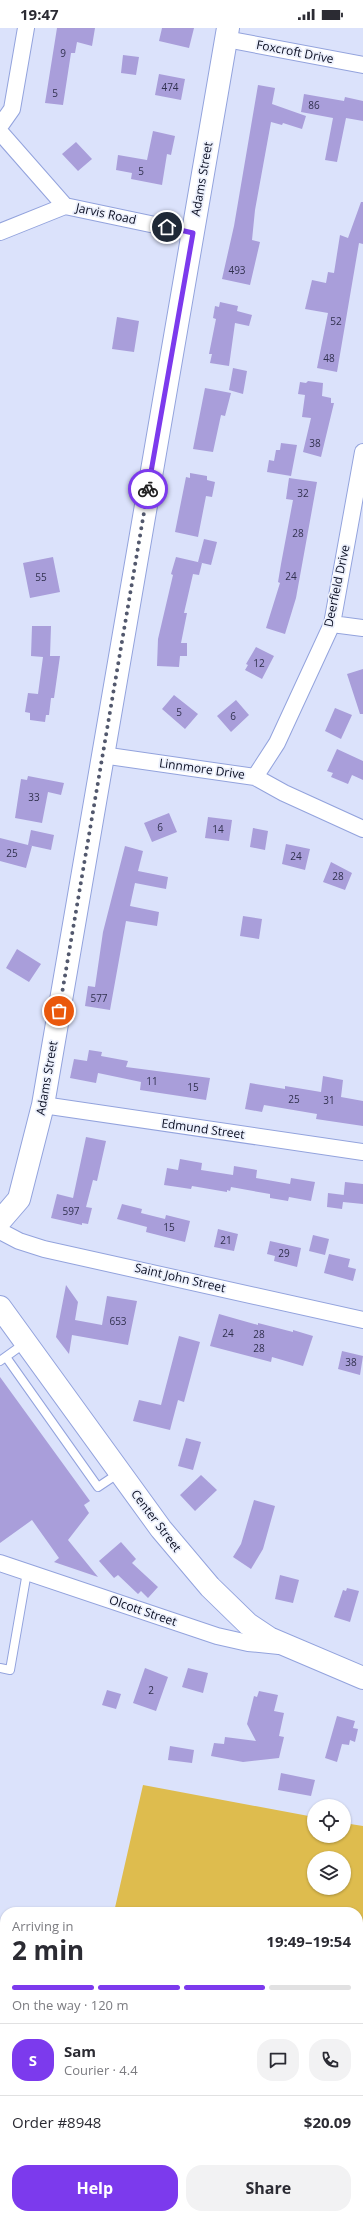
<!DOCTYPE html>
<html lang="en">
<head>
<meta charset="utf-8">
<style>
	:root { --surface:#fff; --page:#f2f2f3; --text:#2b2b33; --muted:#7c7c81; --line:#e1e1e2; --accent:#7c3aed }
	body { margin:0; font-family:"Open Sans",sans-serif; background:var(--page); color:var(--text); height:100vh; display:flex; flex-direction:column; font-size:15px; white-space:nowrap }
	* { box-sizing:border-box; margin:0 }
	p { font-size:13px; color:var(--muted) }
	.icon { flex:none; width:22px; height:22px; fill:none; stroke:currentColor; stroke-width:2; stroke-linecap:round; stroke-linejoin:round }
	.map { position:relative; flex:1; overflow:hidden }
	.details { position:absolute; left:0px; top:1879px; width:363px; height:312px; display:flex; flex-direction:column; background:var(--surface); border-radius:16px 16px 0 0; box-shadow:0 1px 3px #0004 }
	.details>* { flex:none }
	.tools { position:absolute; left:307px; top:1771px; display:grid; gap:8px }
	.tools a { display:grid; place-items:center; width:44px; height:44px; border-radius:50%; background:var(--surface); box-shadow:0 1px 3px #0004; font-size:20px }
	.pin { position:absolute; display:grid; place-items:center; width:34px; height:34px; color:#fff; margin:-17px; border:2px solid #fff; border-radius:50%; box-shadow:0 1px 4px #0007 }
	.courier { position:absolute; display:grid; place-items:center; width:40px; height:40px; margin:-20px; border:3px solid #7c3aed; border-radius:50%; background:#fff; color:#222; box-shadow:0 1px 5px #0007 }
	.summary em { font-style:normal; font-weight:700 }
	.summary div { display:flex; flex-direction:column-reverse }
	.summary { display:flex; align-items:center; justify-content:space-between; height:68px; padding:0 12px }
	h1 { font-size:26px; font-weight:700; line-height:30px }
	.bar { display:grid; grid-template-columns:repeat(4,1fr); gap:6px 4px; align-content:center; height:48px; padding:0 12px }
	.bar i { height:5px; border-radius:3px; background:var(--line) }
	.bar .on { background:var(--accent) }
	.bar p { grid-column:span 4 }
	.line { display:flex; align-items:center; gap:10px; padding:0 12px; border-top:1px solid var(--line) }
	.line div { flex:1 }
	.round { display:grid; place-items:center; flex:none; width:42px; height:42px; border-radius:16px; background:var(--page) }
	.primary-button { display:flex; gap:8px; margin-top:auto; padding:8px 12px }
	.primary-button a { flex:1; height:46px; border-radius:16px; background:var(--accent); color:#fff; font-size:16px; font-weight:700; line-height:46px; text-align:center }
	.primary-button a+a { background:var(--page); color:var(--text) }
	.status { display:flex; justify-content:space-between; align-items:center; height:28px; padding:0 20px; background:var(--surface); direction:ltr }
	.status svg { height:11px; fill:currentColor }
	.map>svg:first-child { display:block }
</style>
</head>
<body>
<div class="status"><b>19:47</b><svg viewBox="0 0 49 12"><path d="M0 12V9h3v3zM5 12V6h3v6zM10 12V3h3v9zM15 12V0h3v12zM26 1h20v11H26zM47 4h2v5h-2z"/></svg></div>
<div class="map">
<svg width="363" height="2191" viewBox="0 0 363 2191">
	<rect width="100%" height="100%" fill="#dbe2fb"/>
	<!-- green -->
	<path fill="#debc4e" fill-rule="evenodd" d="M143 1757 314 1789V1808H344V1795L363 1798V2070H358V1884H114ZM314 1830H344V1860H314Z"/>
	<!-- building -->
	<path fill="#a99eda" d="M57 0H95L92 18 77 14 75 25H71L63 77 45 75Z
		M162 0H194L189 20 159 13Z
		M123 27 139 29 136 47 121 45Z
		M159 46 185 51 181 72 155 67Z
		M258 57 275 60 272 76 306 88 302 101 283 95 282 97 271 94 255 182 252 212 260 214 250 257 222 251 234 198Z
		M304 66 344 73 345 69 363 73V93L346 90 337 134 325 132 333 90 301 84Z
		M153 103 175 108 171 127 167 126 162 157 131 151 132 145 116 142 118 127 147 132Z
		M76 114 92 131 78 143 62 126Z
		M361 174H363V216L359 215 337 344 317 340 328 285 305 281 312 252 326 255 328 244 334 245 340 207 348 210Z
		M220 274 238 278 237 283 252 287 249 298 235 295 229 338 210 335 212 326H209L216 291 213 290 215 278 219 279Z
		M117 289 139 293 134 324 112 321Z
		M233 340 247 343 243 366 229 362Z
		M308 353 323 355 322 368 331 370V375H334L321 429 303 424 311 390 302 389 305 367 298 366 300 354 306 355Z
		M205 360 231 365 225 388 221 387 213 424 193 421Z
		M281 415 297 417 291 448 267 444 269 432 274 433 276 422H280Z
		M190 445 207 448V452L215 454 212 469 206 468 198 509 175 504 186 449 190 450Z
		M289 450 317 454 296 570 285 606 266 600 280 555 278 554 281 536 293 472 286 471Z
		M204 511 217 514 211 537 198 534Z
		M53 529 60 564 30 570 23 535Z
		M176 529 202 535 199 547 193 546 184 585H187L181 615H187V628H180L179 639 157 638 158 611 173 547 171 546Z
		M32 598H51L50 628H60L54 670H51L49 687H46L45 694 30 692V685L25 684 28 665 38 666 43 629 31 628Z
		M256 619 274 628 262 651 245 642 248 637 246 636Z
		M363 641V686H360L347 646Z
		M174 667 198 686 185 701 162 681Z
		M236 672 249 687 231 704 217 688Z
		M335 680 352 687 341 711 325 703Z
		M337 721 363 733V752L352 747 348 756 331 749 333 745 327 743Z
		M28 748 64 755 61 767 48 764 42 795 15 790 21 751 27 752Z
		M169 785 177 804 152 814 144 795Z
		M208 789 232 792 229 813 205 810Z
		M253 800 268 803 265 822 250 819Z
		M31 802 54 807 51 822 28 817Z
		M0 810 32 818 26 840 0 833Z
		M286 816 310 821 305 842 282 836Z
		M125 818 143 823 138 843 168 849 166 861 135 855 130 878 159 884 157 898 126 893 110 982 85 978 88 958 95 959 103 904Z
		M331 834 352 845 345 862 323 854Z
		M243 888 262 891 259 911 240 908Z
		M17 921 41 936 29 954 6 940Z
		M89 1022 102 1024 101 1028 128 1033 126 1039 210 1050 206 1072 140 1062 141 1054 98 1045 96 1055 70 1050 74 1031 87 1033Z
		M323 1048 343 1052 341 1069 363 1073V1098L316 1091 317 1086 264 1077 262 1084 245 1081 250 1055 285 1061V1058L321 1064Z
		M86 1109 106 1113 97 1153 93 1152 86 1179 92 1180 88 1196 82 1195V1197L51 1190 57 1166 73 1170Z
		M180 1131 202 1135 201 1142 233 1147 234 1138 257 1142 256 1150 290 1156 291 1150 315 1154 311 1173 289 1169 288 1173 270 1170V1166L231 1159 230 1163 227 1162V1164L192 1158 191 1161 164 1157 167 1140 178 1142Z
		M345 1154 363 1156V1176L343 1174Z
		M328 1165 344 1167 342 1181 327 1179Z
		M122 1176 142 1181 141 1185 165 1191 166 1187 190 1193 185 1214 146 1204 147 1199 117 1191Z
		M218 1201 238 1206 234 1223 214 1219Z
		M313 1207 329 1211 325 1227 309 1223Z
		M270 1213 301 1220 297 1239 274 1233 275 1228 267 1226Z
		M329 1226 350 1231 348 1239 356 1241 353 1253 324 1245Z
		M66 1257 78 1274 75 1292 102 1297 107 1268 137 1273 128 1317 72 1307 69 1326 56 1309Z
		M219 1286 258 1297V1295L293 1304V1302L313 1308 303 1338 272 1329 271 1334 210 1318Z
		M179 1308 200 1314 184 1374 178 1372 170 1402 133 1393 139 1372 161 1377Z
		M342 1323 363 1328 360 1347 338 1341Z
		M0 1349 90 1473 84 1477 89 1485 68 1512 98 1549 54 1534 59 1530 32 1492 0 1515Z
		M186 1410 201 1414 193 1442 178 1438Z
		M201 1447 217 1462 195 1483 180 1467Z
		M254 1472 275 1478 263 1521 251 1541 233 1529 241 1516Z
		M121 1514 136 1531 132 1535 158 1559 148 1570 141 1563 138 1566 118 1547 114 1550 99 1533Z
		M280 1547 299 1552 293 1575 275 1571Z
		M347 1560 359 1563 350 1594 334 1589 343 1562 346 1563Z
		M145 1640 168 1649 156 1683 133 1675Z
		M188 1640 208 1645 203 1665 182 1659Z
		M107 1662 121 1666 116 1681 102 1677Z
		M259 1663 278 1667 274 1683 284 1685 279 1708 284 1709 279 1730 243 1734 211 1728 214 1715 224 1716 225 1709 256 1713 247 1696 254 1668 257 1669Z
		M337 1688 355 1693 353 1700 358 1701 355 1714 350 1712 349 1717 342 1716 337 1734 325 1730Z
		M170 1718 194 1722 192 1735 168 1732Z
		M281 1745 315 1752 311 1768 278 1762Z"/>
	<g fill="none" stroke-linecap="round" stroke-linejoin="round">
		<!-- lane casing -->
		<g stroke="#93a3dd" stroke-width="10">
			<path id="lane" d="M6 1329 98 1459 119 1445
				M0 1333 25 1315
				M0 1640 10 1642 27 1544"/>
		</g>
		<!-- street casing -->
		<g stroke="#93a3dd" stroke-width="18">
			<path id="street" d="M226 11 363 37
				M0 98 12 81 26 0
				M0 104 65 178
				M0 204 65 178 193 205
				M332 596 363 600
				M102 727 255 749 284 765 363 801
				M255 749 277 715 332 596 363 424
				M43 1077 363 1124
				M0 1203 19 1213 44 1221 363 1292
				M0 1535 217 1608 248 1615 279 1618
				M0 2039 5 2040
				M358 2086H363
				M99 2191V2186
				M297 2191 298 2186"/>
		</g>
		<!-- secondary casing -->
		<g stroke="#93a3dd" stroke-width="24">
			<path id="secondary" d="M0 1193 19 1171 43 1077 228 0"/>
		</g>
		<!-- primary casing -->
		<g stroke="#93a3dd" stroke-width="24">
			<path id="primary" d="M0 1279 161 1501 210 1559 248 1596 269 1610 363 1650"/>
		</g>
		<!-- lane -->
		<use href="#lane" stroke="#fff" stroke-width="8"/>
		<!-- street -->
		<use href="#street" stroke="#fff" stroke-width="16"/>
		<!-- secondary -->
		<use href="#secondary" stroke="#fff" stroke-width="22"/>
		<!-- primary -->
		<use href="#primary" stroke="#fff" stroke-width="22"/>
	</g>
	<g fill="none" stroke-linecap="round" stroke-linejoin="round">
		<!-- done -->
		<path stroke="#52586d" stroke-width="4" stroke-dasharray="0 7.2" d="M59 983 148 461"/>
		<!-- route -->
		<path stroke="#7c3aed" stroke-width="5" d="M148 461 193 205 167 199"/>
	</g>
	<g text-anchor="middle" stroke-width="3.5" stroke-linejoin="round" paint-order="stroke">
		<!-- number labels -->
		<g font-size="10" fill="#31314f">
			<text x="63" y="29">9</text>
			<text x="170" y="63">474</text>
			<text x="55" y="69">5</text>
			<text x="314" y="81">86</text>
			<text x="141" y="147">5</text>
			<text x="237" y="246">493</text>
			<text x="336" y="297">52</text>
			<text x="329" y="334">48</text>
			<text x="315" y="419">38</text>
			<text x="303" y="469">32</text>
			<text x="298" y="509">28</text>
			<text x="291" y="552">24</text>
			<text x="41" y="553">55</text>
			<text x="259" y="639">12</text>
			<text x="179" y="688">5</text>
			<text x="233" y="692">6</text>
			<text x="34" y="773">33</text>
			<text x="160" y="803">6</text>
			<text x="218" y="805">14</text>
			<text x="12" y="829">25</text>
			<text x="296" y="832">24</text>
			<text x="338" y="852">28</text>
			<text x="99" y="974">577</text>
			<text x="152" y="1057">11</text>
			<text x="193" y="1063">15</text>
			<text x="294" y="1075">25</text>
			<text x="329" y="1076">31</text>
			<text x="71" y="1187">597</text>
			<text x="169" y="1203">15</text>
			<text x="226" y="1216">21</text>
			<text x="284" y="1229">29</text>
			<text x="118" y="1297">653</text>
			<text x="228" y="1309">24</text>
			<text x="259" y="1310">28</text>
			<text x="259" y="1324">28</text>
			<text x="351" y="1338">38</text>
			<text x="151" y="1666">2</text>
		</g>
		<!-- street labels -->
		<g font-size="12" fill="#090d21" stroke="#ecf0fc">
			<text transform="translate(295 24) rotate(11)" y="4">Foxcroft Drive</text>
			<text transform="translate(202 151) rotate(-80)" y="4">Adams Street</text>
			<text transform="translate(106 186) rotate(12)" y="4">Jarvis Road</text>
			<text transform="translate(337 558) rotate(-78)" y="4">Deerfield Drive</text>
			<text transform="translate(202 741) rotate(8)" y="4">Linnmore Drive</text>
			<text transform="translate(47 1050) rotate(-80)" y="4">Adams Street</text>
			<text transform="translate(203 1101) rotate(8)" y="4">Edmund Street</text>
			<text transform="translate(180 1250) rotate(13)" y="4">Saint John Street</text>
			<text transform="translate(156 1493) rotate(53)" y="4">Center Street</text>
			<text transform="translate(143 1583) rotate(19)" y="4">Olcott Street</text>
		</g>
	</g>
</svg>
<div class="tools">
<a><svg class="icon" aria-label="locate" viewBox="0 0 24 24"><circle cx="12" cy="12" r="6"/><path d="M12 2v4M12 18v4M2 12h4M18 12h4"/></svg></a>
<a><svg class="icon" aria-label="layers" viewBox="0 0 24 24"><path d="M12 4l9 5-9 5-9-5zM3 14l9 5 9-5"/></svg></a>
</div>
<div class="pin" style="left:59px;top:983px;background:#ea580c"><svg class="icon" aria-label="bag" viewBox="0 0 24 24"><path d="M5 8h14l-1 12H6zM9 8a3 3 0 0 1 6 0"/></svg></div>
<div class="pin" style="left:167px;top:199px;background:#1f2937"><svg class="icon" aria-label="home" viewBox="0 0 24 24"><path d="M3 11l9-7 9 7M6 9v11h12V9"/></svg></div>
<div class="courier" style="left:148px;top:461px"><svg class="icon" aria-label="bike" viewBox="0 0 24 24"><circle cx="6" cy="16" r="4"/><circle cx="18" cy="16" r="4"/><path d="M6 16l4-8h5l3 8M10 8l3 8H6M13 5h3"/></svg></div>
<section class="details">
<div class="summary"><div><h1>2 min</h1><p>Arriving in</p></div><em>19:49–19:54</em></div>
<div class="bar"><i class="on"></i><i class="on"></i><i class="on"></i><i></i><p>On the way · 120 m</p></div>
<div class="line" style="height:72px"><b class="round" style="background:var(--accent);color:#fff">S</b><div><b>Sam</b><p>Courier · 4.4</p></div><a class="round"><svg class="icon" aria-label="chat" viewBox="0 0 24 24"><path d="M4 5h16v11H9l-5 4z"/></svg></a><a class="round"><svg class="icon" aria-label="phone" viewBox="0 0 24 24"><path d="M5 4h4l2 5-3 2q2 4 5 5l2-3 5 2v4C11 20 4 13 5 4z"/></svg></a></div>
<div class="line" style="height:52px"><div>Order #8948</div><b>$20.09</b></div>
<div class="primary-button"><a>Help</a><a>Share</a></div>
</section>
</div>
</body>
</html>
